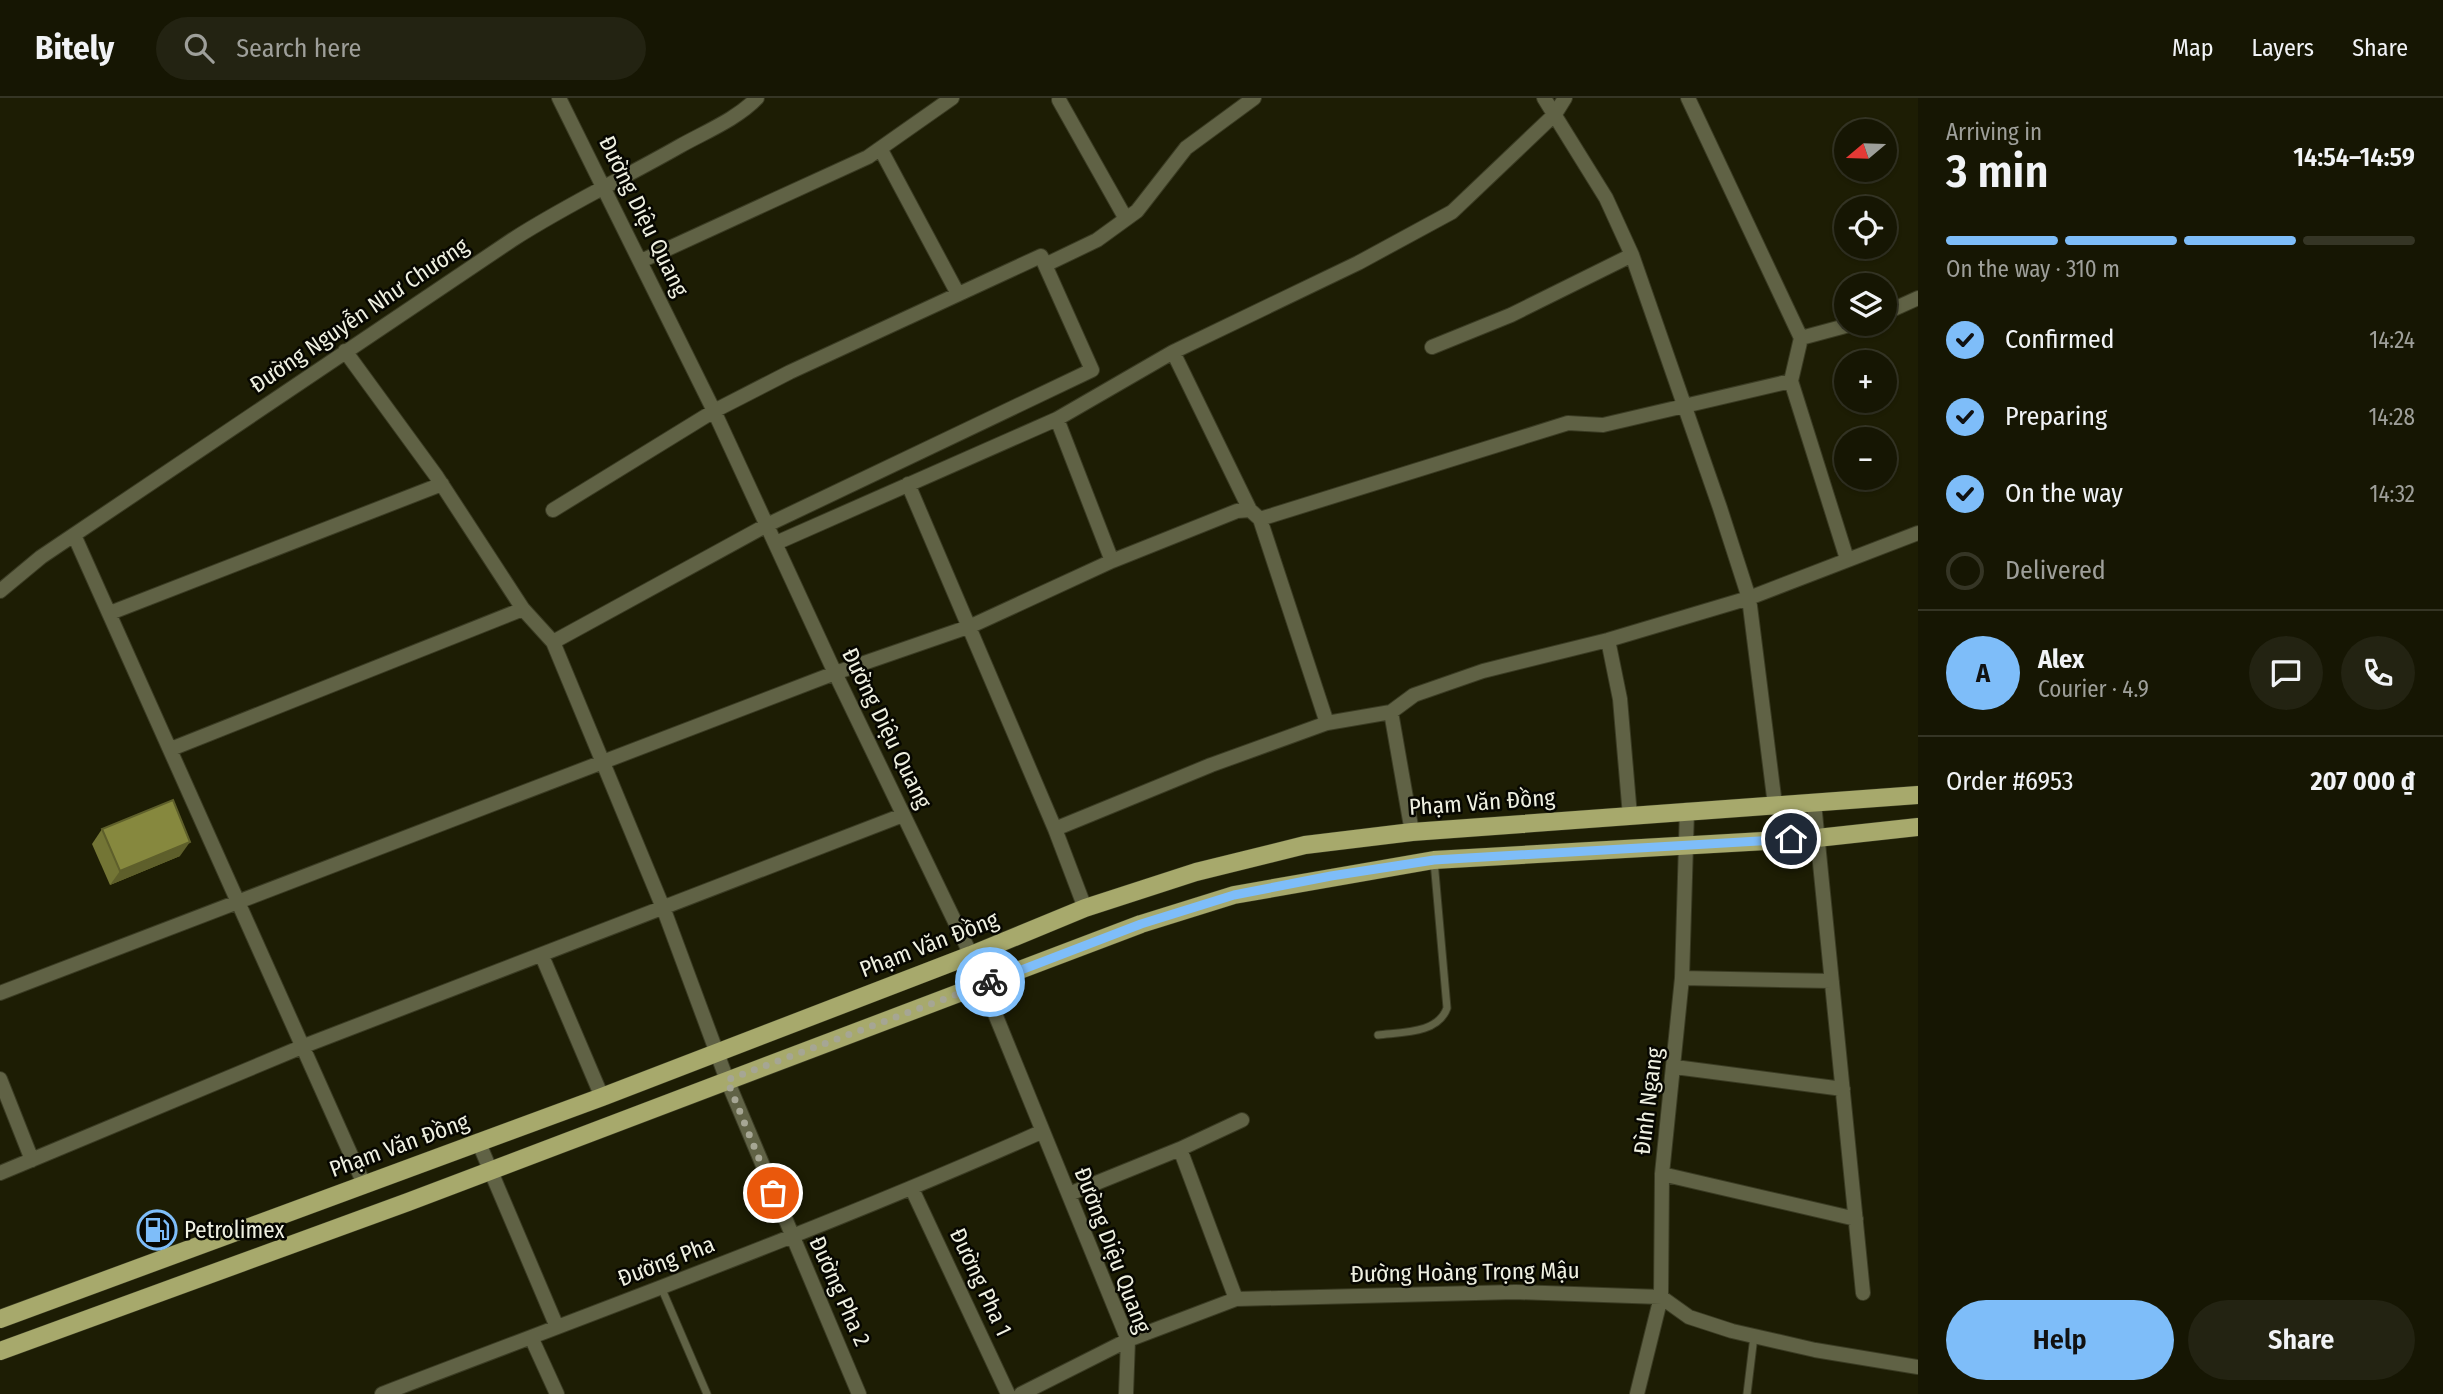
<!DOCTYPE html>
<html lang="en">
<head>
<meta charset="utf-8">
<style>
	:root { --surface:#161603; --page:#232312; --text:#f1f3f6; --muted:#9e9f9a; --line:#353525; --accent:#7ebdf9 }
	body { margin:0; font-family:"Fira Sans Condensed",sans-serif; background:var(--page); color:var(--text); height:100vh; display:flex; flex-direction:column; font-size:26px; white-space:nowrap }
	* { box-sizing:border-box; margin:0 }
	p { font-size:23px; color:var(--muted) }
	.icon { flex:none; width:38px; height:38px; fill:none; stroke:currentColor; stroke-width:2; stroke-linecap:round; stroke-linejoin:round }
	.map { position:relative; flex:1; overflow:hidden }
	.sheet { display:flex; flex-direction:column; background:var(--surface); width:525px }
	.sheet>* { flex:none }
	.needle { width:46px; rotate:251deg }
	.tools { position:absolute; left:1834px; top:21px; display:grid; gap:14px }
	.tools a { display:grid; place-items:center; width:63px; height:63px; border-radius:50%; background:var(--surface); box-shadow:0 2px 5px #0004,0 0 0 2px var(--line); font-size:35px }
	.pin { position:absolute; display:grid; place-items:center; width:60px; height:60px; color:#fff; margin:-30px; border:4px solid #fff; border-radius:50%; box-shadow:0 2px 7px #0007 }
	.courier { position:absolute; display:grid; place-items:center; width:70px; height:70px; margin:-35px; border:5px solid #7ebdf9; border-radius:50%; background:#fff; color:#222; box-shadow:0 2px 9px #0007 }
	.overview em { font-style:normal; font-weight:600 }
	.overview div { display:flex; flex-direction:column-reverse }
	.overview { display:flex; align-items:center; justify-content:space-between; height:119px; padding:0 28px }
	h1 { font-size:46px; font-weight:600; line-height:52px }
	.bar { display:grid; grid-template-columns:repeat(4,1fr); gap:10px 7px; align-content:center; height:84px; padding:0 28px }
	.bar i { height:9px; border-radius:5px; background:var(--line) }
	.bar .active { background:var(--accent) }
	.bar p { grid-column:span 4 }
	.line { display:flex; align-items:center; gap:18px; padding:0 28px; border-top:2px solid var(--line) }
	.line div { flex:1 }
	.round { display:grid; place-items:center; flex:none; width:74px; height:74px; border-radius:37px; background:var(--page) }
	ol { padding:0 28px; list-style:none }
	li { display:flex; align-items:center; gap:21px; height:77px }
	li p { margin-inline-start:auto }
	li .icon { padding:7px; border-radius:50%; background:var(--accent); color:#111; stroke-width:4 }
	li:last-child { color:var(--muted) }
	li i { width:38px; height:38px; border:4px solid var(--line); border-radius:50% }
	.action { display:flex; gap:14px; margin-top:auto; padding:14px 28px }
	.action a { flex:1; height:80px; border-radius:42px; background:var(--accent); color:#111; font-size:28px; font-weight:600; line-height:80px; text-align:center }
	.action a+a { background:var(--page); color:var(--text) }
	header { display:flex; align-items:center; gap:42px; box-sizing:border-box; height:98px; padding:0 35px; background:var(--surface); border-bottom:2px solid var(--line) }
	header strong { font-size:33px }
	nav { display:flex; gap:38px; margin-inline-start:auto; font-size:24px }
	.search { width:490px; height:63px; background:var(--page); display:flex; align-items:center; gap:18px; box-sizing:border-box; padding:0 24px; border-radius:38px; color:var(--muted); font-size:26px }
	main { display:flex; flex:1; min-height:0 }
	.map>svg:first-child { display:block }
</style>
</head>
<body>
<header>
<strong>Bitely</strong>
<div class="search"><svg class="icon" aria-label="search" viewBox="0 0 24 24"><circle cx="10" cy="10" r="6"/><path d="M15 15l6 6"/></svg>Search here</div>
<nav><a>Map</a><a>Layers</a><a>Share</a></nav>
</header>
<main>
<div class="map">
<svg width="1918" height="1296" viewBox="0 0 1918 1296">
	<rect width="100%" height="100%" fill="#1d1d04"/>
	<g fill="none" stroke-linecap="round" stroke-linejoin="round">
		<!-- service casing -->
		<g stroke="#3a3b23" stroke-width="9">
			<path id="service" d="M1378 937C1401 934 1438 936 1447 910L1434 763
				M661 1189 707 1296
				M1747 1296 1754 1238"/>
		</g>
		<!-- minor casing -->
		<g stroke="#3a3b23" stroke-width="16">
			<path id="minor" d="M559 0 714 313 835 575 971 857 1128 1242 1126 1296
				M1544 0 1606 100 1632 157 1720 410 1749 500 1775 707
				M1688 0 1801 240 1791 283 1847 461
				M1059 2 1126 121
				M881 52 958 196
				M641 163 868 59 952 0
				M1045 167 1097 142 1137 113 1186 50 1254 0
				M1885 215 1918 200
				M1801 240 1853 226
				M1432 249 1511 217 1632 157
				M345 253 437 379 523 511 553 544 664 812 727 982 859 1296
				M1173 254 1250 412 1260 421 1568 325 1603 327 1791 283
				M1057 321 1112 463
				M908 386 1055 731 1085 810
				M553 412 714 313 790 274 1041 158 1092 272 767 427 553 544
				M1260 421 1327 625
				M74 437 364 1086
				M776 445 1057 321 1173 254 1358 165 1452 114 1555 16 1565 0
				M0 493 41 459 512 142C566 107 624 80 680 48 705 34 737 21 757 0
				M110 515 442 386
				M1608 542 1620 601 1630 718
				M1391 614 1412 734
				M171 651 523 511
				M1814 705 1863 1195
				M1055 731 1211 667 1327 625 1391 614 1414 597 1483 573 1608 542 1749 500 1918 435
				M542 858 602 999
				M1682 880 1832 883
				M0 895 835 575 971 528 1112 463 1237 413 1250 412
				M1675 969 1843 991
				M0 981 32 1062
				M478 1043 557 1229
				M1180 1051 1236 1201
				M0 1075 304 948 903 717
				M1662 1076 1856 1121
				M912 1091 1008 1296
				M1069 1096 1180 1051 1242 1022
				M531 1239 557 1296
				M382 1296C603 1211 825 1130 1041 1034
				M1021 1296 1128 1242 1236 1201 1515 1194 1661 1199 1689 1219 1732 1233 1815 1252 1918 1269
				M1637 1296 1661 1199 1662 1076 1682 880 1687 712"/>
		</g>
		<!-- primary casing -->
		<g stroke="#3a3b23" stroke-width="19">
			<path id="primary" d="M0 1221 602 999 971 857 1085 810 1196 774 1305 747 1412 734 1918 697
				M0 1253 408 1104 1141 826 1234 797 1434 762 1817 740 1918 729"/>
		</g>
		<!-- service -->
		<use href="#service" stroke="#606245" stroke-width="7"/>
		<!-- minor -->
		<use href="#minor" stroke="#606245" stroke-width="14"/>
		<!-- primary -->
		<use href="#primary" stroke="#a7a96c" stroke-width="18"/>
	</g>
	<!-- wall -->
	<path fill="#737535" d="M102 731 180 758 110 787 92 746Z"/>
	<!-- shaded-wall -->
	<path fill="#5e5f2b" d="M190 744 180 758 110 787 120 773Z"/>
	<!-- building -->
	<path fill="#86883e" stroke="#5e5f2b" stroke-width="2" d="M173 702 190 744 120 773 102 731Z"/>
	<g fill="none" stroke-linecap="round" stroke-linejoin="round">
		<!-- done -->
		<path stroke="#a6a694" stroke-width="7" stroke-dasharray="0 12.6" d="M773 1095 727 982 990 884"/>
		<!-- route -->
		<path stroke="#7ebdf9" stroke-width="9" d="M990 884 1141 826 1234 797 1331 778 1434 762 1791 741"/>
	</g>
	<!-- icons -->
	<defs>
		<g id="fuel-ring" transform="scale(2.0125)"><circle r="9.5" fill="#070701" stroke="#7ebdf9" stroke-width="1.5"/><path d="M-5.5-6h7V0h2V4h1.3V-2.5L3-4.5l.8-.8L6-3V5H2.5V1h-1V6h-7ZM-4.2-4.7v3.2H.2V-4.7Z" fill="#7ebdf9"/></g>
	</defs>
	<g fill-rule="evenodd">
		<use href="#fuel-ring" x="157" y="1132"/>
	</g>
	<g text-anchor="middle" stroke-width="5" stroke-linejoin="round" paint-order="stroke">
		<!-- street labels -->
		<g font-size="23" fill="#eff0e1" stroke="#070701">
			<text transform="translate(644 118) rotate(64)" y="8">Đường Diệu Quang</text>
			<text transform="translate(359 217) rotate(-34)" y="8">Đường Nguyễn Như Chương</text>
			<text transform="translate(887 630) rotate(64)" y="8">Đường Diệu Quang</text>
			<text transform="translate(1482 704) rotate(-4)" y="8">Phạm Văn Đồng</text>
			<text transform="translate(929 846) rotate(-21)" y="8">Phạm Văn Đồng</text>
			<text transform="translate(1648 1003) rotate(-83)" y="8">Đình Ngang</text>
			<text transform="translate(399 1047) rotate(-20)" y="8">Phạm Văn Đồng</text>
			<text transform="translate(1113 1152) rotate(69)" y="8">Đường Diệu Quang</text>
			<text transform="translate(666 1163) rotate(-21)" y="8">Đường Pha</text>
			<text transform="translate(1465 1174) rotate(-1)" y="8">Đường Hoàng Trọng Mậu</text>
			<text transform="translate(981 1184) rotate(65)" y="8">Đường Pha 1</text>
			<text transform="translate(840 1193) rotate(66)" y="8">Đường Pha 2</text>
		</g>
		<!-- poi labels -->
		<g font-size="23" fill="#eff0e1" stroke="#070701" text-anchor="start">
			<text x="184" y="1140">Petrolimex</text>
		</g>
	</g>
</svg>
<div class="tools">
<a><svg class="needle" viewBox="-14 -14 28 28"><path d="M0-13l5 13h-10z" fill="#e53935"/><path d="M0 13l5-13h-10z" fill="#9e9f9a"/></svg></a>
<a><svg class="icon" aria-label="locate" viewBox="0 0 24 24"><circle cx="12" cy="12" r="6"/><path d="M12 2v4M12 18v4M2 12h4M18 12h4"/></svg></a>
<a><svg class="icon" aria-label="layers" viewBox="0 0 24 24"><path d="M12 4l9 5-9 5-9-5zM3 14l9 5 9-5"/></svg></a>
<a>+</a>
<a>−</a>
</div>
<div class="pin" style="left:773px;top:1095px;background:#ea580c"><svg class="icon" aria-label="bag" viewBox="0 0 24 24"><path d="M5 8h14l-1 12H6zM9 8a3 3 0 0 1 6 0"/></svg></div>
<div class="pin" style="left:1791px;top:741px;background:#1f2937"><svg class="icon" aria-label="home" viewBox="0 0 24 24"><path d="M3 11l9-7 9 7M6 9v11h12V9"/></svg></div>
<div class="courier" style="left:990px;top:884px"><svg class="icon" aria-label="bike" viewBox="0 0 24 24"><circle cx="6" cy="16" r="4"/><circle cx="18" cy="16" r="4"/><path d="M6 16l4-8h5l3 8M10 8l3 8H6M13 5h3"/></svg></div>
</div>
<section class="sheet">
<div class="overview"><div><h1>3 min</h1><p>Arriving in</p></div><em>14:54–14:59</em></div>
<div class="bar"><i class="active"></i><i class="active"></i><i class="active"></i><i></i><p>On the way · 310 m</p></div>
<ol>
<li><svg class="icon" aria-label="check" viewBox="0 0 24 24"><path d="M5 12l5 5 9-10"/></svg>Confirmed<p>14:24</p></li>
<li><svg class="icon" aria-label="check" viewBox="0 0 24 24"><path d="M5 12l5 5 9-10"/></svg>Preparing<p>14:28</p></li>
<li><svg class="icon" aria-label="check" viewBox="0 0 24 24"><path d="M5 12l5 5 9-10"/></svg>On the way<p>14:32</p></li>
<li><i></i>Delivered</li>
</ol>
<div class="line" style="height:126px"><b class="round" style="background:var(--accent);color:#111">A</b><div><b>Alex</b><p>Courier · 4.9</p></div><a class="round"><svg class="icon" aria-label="chat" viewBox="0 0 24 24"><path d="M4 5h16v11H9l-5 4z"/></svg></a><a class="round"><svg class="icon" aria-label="phone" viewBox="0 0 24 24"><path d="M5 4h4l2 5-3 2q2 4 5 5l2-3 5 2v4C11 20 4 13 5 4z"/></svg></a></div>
<div class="line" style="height:91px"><div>Order #6953</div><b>207 000 ₫</b></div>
<div class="action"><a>Help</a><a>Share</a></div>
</section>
</main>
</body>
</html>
